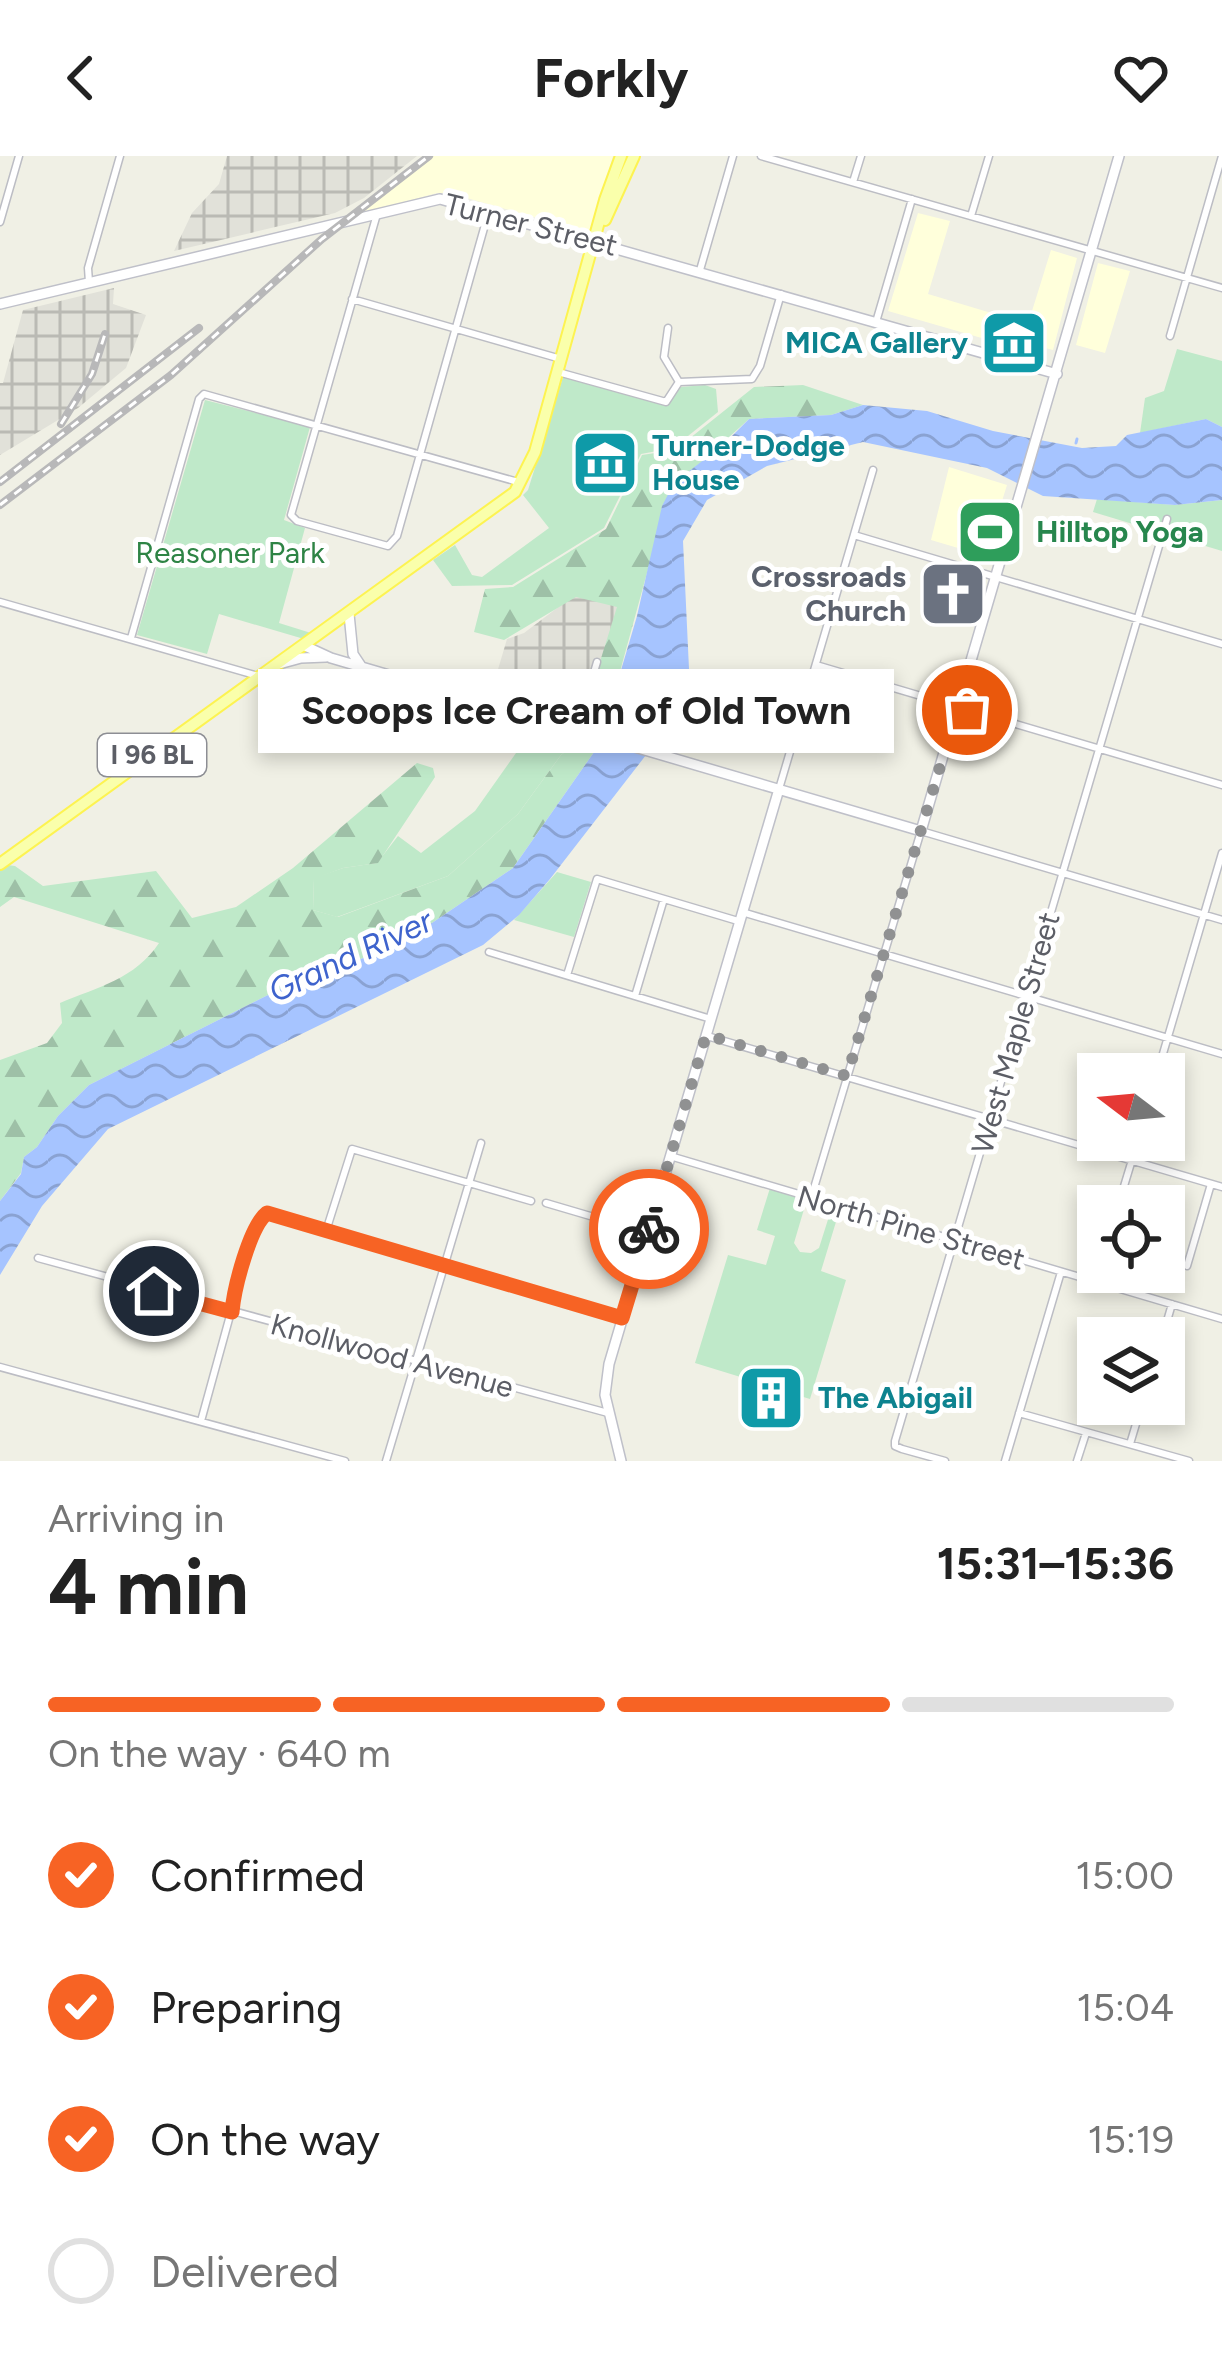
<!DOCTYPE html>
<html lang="en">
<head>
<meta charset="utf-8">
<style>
	:root { --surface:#fff; --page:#f2f2f2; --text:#222; --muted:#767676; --line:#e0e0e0; --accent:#f76324 }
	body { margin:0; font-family:Figtree,sans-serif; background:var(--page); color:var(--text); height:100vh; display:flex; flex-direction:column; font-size:45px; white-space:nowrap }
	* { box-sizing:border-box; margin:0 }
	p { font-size:39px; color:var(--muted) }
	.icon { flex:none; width:66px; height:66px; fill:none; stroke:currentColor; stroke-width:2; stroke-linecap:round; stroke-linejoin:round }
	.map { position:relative; height:1305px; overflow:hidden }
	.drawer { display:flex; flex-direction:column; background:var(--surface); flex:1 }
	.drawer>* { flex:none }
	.needle { width:78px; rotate:286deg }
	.fabs { position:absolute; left:1077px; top:897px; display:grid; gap:24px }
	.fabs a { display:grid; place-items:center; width:108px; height:108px; border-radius:0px; background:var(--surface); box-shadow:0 6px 18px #0003; font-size:60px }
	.pin { position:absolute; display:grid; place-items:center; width:102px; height:102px; color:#fff; margin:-51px; border:6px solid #fff; border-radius:50%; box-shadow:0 3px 12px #0007 }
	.courier { position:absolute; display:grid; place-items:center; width:120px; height:120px; margin:-60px; border:9px solid #f76324; border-radius:50%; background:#fff; color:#222; box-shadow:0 3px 15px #0007 }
	.bubble { position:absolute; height:84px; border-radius:0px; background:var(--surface); box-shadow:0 6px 18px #0003; font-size:39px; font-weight:700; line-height:84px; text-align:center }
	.headline em { font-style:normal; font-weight:700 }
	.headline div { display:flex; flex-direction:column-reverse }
	.headline { display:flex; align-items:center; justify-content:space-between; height:204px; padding:0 48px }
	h1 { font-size:78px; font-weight:700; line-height:90px }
	.bar { display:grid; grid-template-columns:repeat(4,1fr); gap:18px 12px; align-content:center; height:144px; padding:0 48px }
	.bar i { height:15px; border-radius:9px; background:var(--line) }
	.bar .active { background:var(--accent) }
	.bar p { grid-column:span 4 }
	ol { padding:0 48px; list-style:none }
	li { display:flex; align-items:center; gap:36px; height:132px }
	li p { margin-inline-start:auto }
	li .icon { padding:12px; border-radius:50%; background:var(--accent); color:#fff; stroke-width:4 }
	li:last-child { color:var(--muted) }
	li i { width:66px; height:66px; border:6px solid var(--line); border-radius:50% }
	header { display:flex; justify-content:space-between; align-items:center; height:156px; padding:0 48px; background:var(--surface); font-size:54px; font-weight:700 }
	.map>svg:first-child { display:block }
</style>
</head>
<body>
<header><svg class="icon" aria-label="back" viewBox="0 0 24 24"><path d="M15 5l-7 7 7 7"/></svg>Forkly<svg class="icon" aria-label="heart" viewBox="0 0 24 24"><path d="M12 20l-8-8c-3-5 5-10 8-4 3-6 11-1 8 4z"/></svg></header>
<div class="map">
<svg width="1222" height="1305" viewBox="0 0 1222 1305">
	<defs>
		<pattern id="industrial-grid" width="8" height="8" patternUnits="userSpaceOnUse" patternTransform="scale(3)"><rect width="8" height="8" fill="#e1e1d9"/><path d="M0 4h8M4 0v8" fill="none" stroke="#babab4"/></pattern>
		<pattern id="forest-firs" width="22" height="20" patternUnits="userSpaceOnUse" patternTransform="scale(3)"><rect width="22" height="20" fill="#bfe9c9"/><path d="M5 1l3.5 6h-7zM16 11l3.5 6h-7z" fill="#9ec0a7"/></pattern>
		<pattern id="water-waves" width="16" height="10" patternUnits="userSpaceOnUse" patternTransform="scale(3)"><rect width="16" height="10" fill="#a6c4ff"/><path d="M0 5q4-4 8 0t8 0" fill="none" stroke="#8aa2d2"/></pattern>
	</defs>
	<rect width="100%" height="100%" fill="#f0f0e5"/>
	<!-- commercial -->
	<path fill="#ffffdb" d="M434 0H613L590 77 449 37H437L360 58Z
		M918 57 950 65 928 138 1028 168 1051 94 1077 102 1053 194 1026 187 1023 194 888 155Z
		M1098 107 1130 115 1105 197 1076 189Z
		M949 311 1007 329 985 400 931 384Z"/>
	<!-- industrial -->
	<path fill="url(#industrial-grid)" d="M227 0H417L364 42 335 57 174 95 192 57 219 28Z
		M114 132 113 148 146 159 126 212 78 252 0 299V227H3L23 154Z
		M577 437 626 452 592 566 491 537 507 483 524 477Z"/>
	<!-- green -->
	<path fill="#bfe9c9" d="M1177 193 1222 205V271L1206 263 1140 277 1145 242 1164 235Z
		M563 221 667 250 681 231 705 229 716 233 718 256 673 292 641 298 604 372 512 429 452 430 433 404 455 389 472 419 482 421 549 372 523 339 528 334Z
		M205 244 310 271 284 364 305 372 279 467 311 477 304 483 219 458 207 498 137 479Z
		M1097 343 1175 349 1222 344V395L1093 356Z
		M533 573 578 586 561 599 518 658 448 720 337 761 313 754 314 722 343 712 377 707 398 680 421 697 475 655Z
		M557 716 591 726 574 781 514 764Z
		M770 1032 807 1043 794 1087 800 1096 811 1097 819 1092 831 1054 839 1056 821 1115 846 1124 810 1243 764 1229 767 1217 751 1212 747 1223 695 1207 728 1099 766 1109 775 1080 757 1074Z"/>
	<!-- forest -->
	<path fill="url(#forest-firs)" d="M803 229 863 249 831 259 749 263 696 311 662 350 659 373 610 552 588 544 617 451 576 441 504 484 474 476 485 433 513 431 606 373 642 299 675 294 754 231Z
		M578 586 599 589 513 712 401 788 280 833 89 929 58 960 37 991 24 1001 21 1017 0 1045V904L47 887 62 867 60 847C98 831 135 823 159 787L14 741 0 751V708L15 710 43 730 156 715 192 762 236 751 293 712 417 607 433 612 435 621 378 707 343 712 314 723 313 754 338 761 448 720 518 658 561 599Z"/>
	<!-- water -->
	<path fill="url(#water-waves)" d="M863 249 927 255 993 275 1082 292 1116 290 1127 279 1206 263 1222 271V344L1175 349 1043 340 987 312 863 286 767 310 707 344 683 385 689 513 670 568 550 723 519 759 483 789 108 973 42 1050 0 1119V1045L21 1018 24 1001 37 991 58 960 89 929 280 833 401 788 513 712 599 589 637 460 662 350 674 327 724 288 749 263 831 259Z"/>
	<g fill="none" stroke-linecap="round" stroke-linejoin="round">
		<!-- stream -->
		<path stroke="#a6c4ff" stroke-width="3" d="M1076 287 1077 283"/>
		<!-- street casing -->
		<g stroke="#bcbdc4" stroke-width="9">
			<path id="street" d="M761 0 1222 132
				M853 26 861 0
				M377 58 291 359 297 365 388 390 397 380 488 58
				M971 60 989 0
				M0 66 19 0
				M700 114 733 0
				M89 126 88 112 120 0
				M352 143 561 203
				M876 166 912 43
				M668 172 664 201 679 226
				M1170 180 1222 0
				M558 216 666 246 679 226 752 223 760 210 781 138
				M854 379 1222 488
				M0 446 258 520
				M131 482 199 243 204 238 518 326
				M816 509 1222 629
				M577 574 597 506
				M779 633 873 314
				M742 756 1222 898
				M489 796 711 863
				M567 819 597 723 738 765
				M635 840 664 743
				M707 880 1222 1031
				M1157 918 1222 697
				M670 1000 1222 1163
				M811 1042 921 675 1222 764
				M546 1047 648 1077
				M1118 1050 1138 984
				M326 1075 352 993 531 1045
				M38 1102 608 1257
				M1187 1110 1211 1028
				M1162 1182 1172 1148
				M0 1211 345 1305
				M1019 1257 1189 1305
				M201 1265 251 1083 258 1064 267 1057 621 1162
				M1130 1288 1142 1248
				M386 1305 481 987
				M945 1305 902 1293 895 1290V1285L1167 363
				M1005 1305 1061 1116
				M1077 1305 1086 1277"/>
		</g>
		<!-- secondary casing -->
		<g stroke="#bfc0c9" stroke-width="12">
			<path id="secondary" d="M0 148 440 43 1057 218
				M349 458 353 498 361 510
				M305 490 331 502 921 675 1119 0
				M279 508 301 502 326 501
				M621 1305 605 1239 609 1208 779 633"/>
		</g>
		<!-- primary casing -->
		<g stroke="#fdf351" stroke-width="14">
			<path id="primary" d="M605 64 634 0
				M0 708 515 336 535 296 605 44 621 0"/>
		</g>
		<!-- street -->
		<use href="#street" stroke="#fff" stroke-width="6"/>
		<!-- secondary -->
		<use href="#secondary" stroke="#fff" stroke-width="9"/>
		<!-- primary -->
		<use href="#primary" stroke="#faffab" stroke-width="10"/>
		<!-- rail casing -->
		<g stroke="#b8b8b9" stroke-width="8">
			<path id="rail" d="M61 268 92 218 105 178
				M0 326 199 172
				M0 349 171 219 322 83 429 0"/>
		</g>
		<!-- rail -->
		<use href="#rail" stroke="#fff" stroke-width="3" stroke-dasharray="9" stroke-linecap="butt"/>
	</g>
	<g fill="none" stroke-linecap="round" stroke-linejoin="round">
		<!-- done -->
		<path stroke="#909192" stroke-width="12" stroke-dasharray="0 21.6" d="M649 1073 706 879 847 920 958 551 967 554"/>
		<!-- route -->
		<path stroke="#f76324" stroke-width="15" d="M154 1135 232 1156C234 1132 250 1070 267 1057L622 1162 649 1073"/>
	</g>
	<!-- icons -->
	<defs>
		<g id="museum-square" transform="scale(3.45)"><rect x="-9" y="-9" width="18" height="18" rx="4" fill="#0f9aa8" stroke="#fff"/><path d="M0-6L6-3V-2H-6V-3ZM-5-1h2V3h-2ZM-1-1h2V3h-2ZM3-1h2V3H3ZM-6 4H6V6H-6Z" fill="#fff"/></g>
		<g id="stadium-square" transform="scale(3.45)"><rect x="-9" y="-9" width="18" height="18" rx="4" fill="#2e9e5b" stroke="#fff"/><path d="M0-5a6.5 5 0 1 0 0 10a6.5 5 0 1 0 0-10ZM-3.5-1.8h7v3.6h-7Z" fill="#fff"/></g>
		<g id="church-square" transform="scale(3.45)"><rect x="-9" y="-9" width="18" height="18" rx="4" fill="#6b7280" stroke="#fff"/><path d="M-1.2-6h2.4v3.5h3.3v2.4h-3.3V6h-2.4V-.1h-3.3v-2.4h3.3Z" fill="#fff"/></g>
		<g id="building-square" transform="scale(3.45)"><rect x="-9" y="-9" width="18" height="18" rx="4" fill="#0f9aa8" stroke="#fff"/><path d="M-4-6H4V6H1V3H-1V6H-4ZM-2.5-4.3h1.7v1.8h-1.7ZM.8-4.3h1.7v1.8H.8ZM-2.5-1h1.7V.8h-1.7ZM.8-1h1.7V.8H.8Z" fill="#fff"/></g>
	</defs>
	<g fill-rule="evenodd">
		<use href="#museum-square" x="1014" y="187"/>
		<use href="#museum-square" x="605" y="307"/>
		<use href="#stadium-square" x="990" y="376"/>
		<use href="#church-square" x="953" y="438"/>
		<use href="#building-square" x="771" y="1242"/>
	</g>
	<g text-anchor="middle" stroke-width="10" stroke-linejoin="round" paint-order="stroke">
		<!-- shield labels -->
		<rect fill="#fff" stroke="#8d8e94" stroke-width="3" x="98" y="578" width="108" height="42" rx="9"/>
		<g font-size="27" font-weight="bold" fill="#5c5e66">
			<text x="152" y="608">I 96 BL</text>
		</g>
		<!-- street labels -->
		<g font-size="30" fill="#5c5e66" stroke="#fff">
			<text transform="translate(531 69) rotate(14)" y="10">Turner Street</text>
			<text transform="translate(1016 877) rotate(-74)" y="10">West Maple Street</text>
			<text transform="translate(911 1072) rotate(16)" y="10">North Pine Street</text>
			<text transform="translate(392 1200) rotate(15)" y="10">Knollwood Avenue</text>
		</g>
		<!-- culture labels -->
		<g font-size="30" font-weight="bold" fill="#0d838f" stroke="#fff" text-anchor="start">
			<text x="968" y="197" text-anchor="end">MICA Gallery</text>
			<text x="652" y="300">Turner-Dodge<tspan x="652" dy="34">House</tspan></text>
			<text x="818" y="1252">The Abigail</text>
		</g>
		<!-- leisure labels -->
		<g font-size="30" font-weight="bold" fill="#27864d" stroke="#fff" text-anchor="start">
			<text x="1036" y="386">Hilltop Yoga</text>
		</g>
		<!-- park labels -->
		<g font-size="30" fill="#2e8445" stroke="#fff">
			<text x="230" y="407">Reasoner Park</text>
		</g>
		<!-- worship labels -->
		<g font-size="30" font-weight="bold" fill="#5b616d" stroke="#fff" text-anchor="end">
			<text x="906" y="431">Crossroads<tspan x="906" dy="34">Church</tspan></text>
		</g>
		<!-- water labels -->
		<g font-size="33" font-style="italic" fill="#3e63cd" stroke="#fff">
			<text transform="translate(350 799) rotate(-25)" y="12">Grand River</text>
		</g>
	</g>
</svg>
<div class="fabs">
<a><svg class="needle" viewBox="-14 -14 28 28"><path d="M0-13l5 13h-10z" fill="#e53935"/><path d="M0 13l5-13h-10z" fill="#767676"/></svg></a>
<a><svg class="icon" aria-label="locate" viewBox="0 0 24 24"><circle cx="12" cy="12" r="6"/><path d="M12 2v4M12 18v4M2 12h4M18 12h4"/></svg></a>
<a><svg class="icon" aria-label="layers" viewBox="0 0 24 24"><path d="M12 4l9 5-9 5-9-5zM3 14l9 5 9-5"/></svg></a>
</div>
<div class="pin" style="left:967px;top:554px;background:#ea580c"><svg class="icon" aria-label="bag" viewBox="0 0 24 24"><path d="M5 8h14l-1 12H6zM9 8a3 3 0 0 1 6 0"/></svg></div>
<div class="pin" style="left:154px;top:1135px;background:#1f2937"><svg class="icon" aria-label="home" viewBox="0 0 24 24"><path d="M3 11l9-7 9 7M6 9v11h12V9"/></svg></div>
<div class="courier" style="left:649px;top:1073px"><svg class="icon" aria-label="bike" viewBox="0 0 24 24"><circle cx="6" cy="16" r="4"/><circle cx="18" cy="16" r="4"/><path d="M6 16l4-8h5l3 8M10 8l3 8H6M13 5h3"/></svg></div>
<div class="bubble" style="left:258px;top:513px;width:636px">Scoops Ice Cream of Old Town</div>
</div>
<section class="drawer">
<div class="headline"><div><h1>4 min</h1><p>Arriving in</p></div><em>15:31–15:36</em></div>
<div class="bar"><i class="active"></i><i class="active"></i><i class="active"></i><i></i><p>On the way · 640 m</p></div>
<ol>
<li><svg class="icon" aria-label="check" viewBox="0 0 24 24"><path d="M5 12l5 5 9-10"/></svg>Confirmed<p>15:00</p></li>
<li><svg class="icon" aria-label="check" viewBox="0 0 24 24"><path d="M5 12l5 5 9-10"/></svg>Preparing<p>15:04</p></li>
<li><svg class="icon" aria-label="check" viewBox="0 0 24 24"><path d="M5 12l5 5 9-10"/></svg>On the way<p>15:19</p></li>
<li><i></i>Delivered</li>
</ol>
</section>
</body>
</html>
